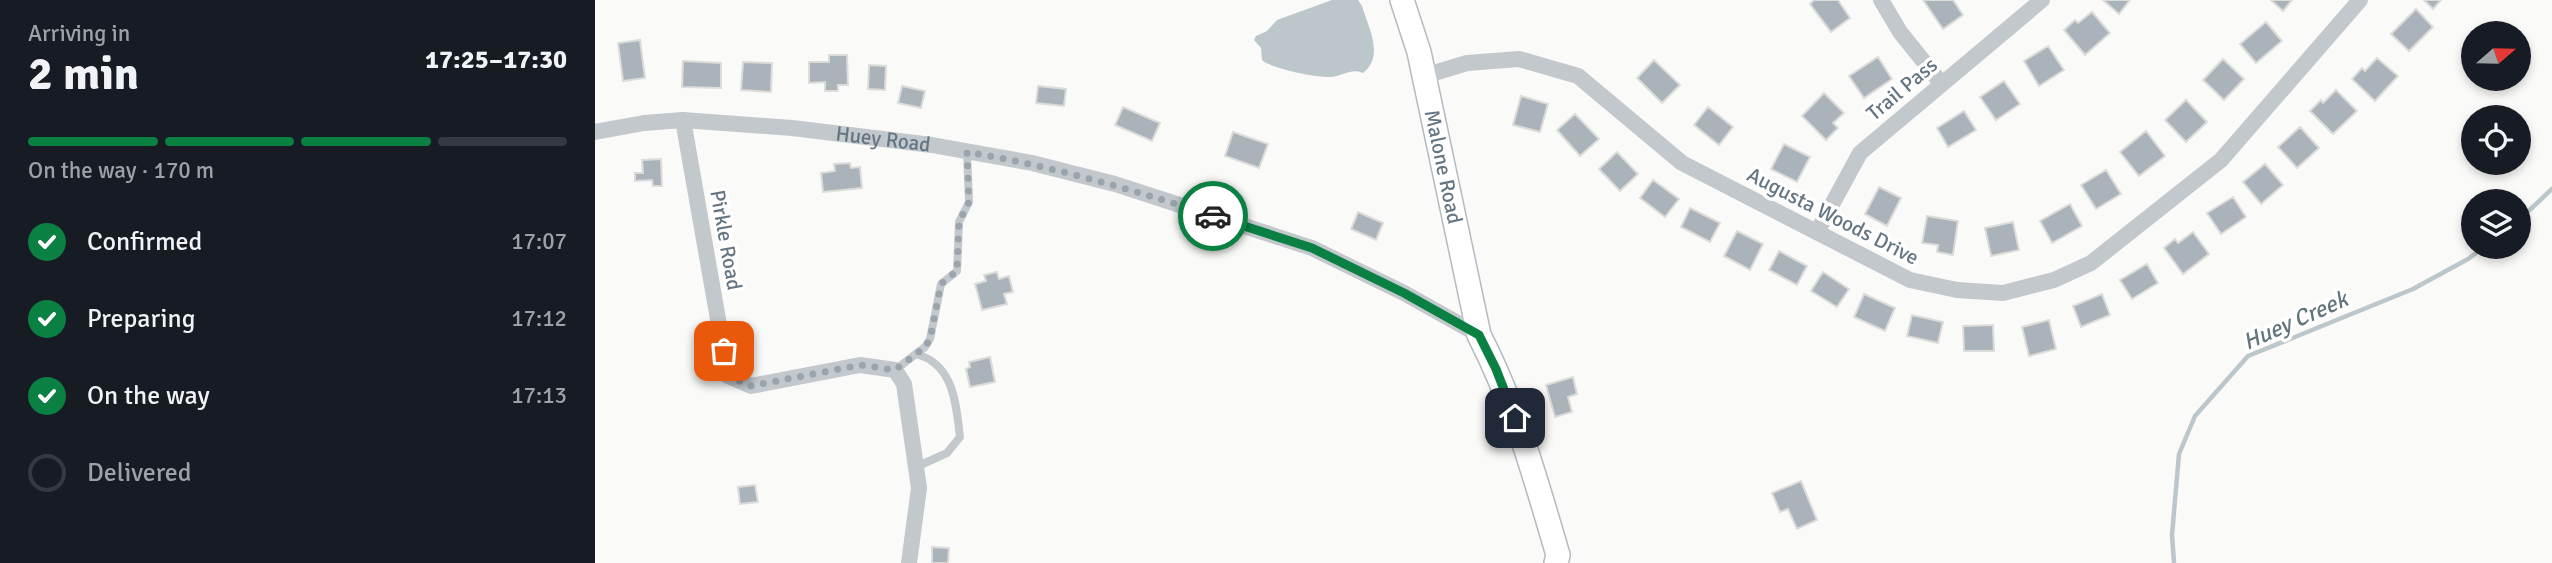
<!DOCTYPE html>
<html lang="en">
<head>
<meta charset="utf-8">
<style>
	:root { --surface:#171b24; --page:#20242c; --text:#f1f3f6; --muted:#9ea1a6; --line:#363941; --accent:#0b8043 }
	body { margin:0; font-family:Signika,sans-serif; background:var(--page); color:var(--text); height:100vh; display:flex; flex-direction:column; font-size:26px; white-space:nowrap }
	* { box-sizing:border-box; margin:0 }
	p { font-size:23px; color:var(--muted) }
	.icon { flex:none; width:38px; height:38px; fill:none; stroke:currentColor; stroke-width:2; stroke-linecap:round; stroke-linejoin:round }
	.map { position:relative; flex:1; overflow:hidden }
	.sheet { display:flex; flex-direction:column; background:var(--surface); width:595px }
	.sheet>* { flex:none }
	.needle { width:46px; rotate:70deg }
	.fabs { position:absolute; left:1866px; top:21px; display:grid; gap:14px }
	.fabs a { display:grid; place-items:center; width:70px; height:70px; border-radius:50%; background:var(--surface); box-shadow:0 4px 10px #0003; font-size:35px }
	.pin { position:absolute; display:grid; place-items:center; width:60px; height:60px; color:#fff; margin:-30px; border-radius:14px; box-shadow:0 4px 10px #0006 }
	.courier { position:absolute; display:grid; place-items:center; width:70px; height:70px; margin:-35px; border:5px solid #0b8043; border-radius:50%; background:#fff; color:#222; box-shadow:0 2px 9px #0007 }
	.summary em { font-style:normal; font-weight:700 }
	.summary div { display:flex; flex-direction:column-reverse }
	.summary { display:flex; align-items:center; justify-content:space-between; height:119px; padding:0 28px }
	h1 { font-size:46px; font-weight:700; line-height:52px }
	.bar { display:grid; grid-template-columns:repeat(4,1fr); gap:10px 7px; align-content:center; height:84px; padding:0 28px }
	.bar i { height:9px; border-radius:5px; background:var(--line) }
	.bar .active { background:var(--accent) }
	.bar p { grid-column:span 4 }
	ol { padding:0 28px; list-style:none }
	li { display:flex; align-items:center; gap:21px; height:77px }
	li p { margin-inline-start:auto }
	li .icon { padding:7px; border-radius:50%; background:var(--accent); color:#fff; stroke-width:4 }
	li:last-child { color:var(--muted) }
	li i { width:38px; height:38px; border:4px solid var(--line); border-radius:50% }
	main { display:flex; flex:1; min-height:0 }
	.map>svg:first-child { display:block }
</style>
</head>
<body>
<main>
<section class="sheet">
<div class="summary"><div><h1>2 min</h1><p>Arriving in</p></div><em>17:25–17:30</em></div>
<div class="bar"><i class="active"></i><i class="active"></i><i class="active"></i><i></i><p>On the way · 170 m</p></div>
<ol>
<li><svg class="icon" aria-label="check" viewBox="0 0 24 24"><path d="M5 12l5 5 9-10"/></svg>Confirmed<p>17:07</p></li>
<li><svg class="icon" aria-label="check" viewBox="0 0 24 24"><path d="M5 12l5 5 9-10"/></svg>Preparing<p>17:12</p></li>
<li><svg class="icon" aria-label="check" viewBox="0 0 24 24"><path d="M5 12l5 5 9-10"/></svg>On the way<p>17:13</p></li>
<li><i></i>Delivered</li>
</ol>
</section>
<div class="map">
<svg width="1957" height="563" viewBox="0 0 1957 563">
	<rect width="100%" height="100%" fill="#fafaf8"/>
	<!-- water -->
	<path fill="#bbc7cb" d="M737 0H763L767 6C773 27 790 56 768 73 757 68 748 76 736 77 723 78 674 68 667 60L666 48 659 40 661 36 672 31 682 20Z"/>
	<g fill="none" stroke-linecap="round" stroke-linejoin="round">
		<!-- stream -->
		<path stroke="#bbc7cb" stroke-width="4.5" d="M1923 221 1957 189
			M1579 563 1577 535 1584 454 1600 416 1653 356 1818 289 1873 259 1889 247"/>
	</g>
	<!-- building -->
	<path fill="#aab3b9" stroke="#dcdcda" stroke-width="2" d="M1219 0H1243L1255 18 1236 32 1215 4Z
		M1328 0H1358L1368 15 1348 29Z
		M1508 0H1535L1524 14Z
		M1676 0H1697L1688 11Z
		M1829 0H1846L1838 9Z
		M1821 9 1838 27 1814 51 1796 34Z
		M1497 12 1515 33 1490 55 1469 30 1480 20 1483 23Z
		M1671 22 1687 41 1661 63 1645 44Z
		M45 40 50 78 28 81 23 43Z
		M1453 46 1469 70 1444 86 1429 61Z
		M234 55H252L253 85H243V91H230V82L214 83V62H234Z
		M1283 57 1297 79 1269 98 1254 76Z
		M1782 58 1803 76 1780 101 1757 79 1767 68 1770 71Z
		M1628 59 1649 79 1629 100 1608 80Z
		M1059 60 1085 85 1067 103 1042 78Z
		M88 61 126 63V88L87 87Z
		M148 62 177 63 176 92 146 90Z
		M274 65 291 66 290 90 273 89Z
		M1409 81 1425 104 1401 120 1385 97Z
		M307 86 330 91 326 108 303 103Z
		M443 86 471 89 469 106 441 103Z
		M1741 90 1762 111 1738 134 1715 111 1726 100 1728 103Z
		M1229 93 1249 113 1238 123 1243 128 1231 140 1207 116Z
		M926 96 953 104 945 132 918 125Z
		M1591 100 1612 122 1591 142 1570 120Z
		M528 107 565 123 557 141 520 125Z
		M1113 107 1138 127 1124 145 1099 125Z
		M1369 111 1381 130 1353 147 1342 128Z
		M980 114 1004 139 985 156 962 130Z
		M1705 127 1724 148 1702 168 1683 147Z
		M1551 131 1570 156 1544 176 1525 152Z
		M638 132 673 144 664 168 630 156Z
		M1189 144 1215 157 1202 182 1176 169Z
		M1022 152 1043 174 1025 191 1004 169Z
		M66 159 67 186H58L57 180 40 181V173H48L47 160Z
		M255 163 256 168 265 167 267 188 228 192 226 173 240 171 239 164Z
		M1670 164 1688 185 1666 204 1648 182Z
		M1511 170 1526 194 1501 209 1486 185Z
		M1058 180 1084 199 1070 217 1045 198Z
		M1284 187 1306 198 1292 226 1270 214Z
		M1638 197 1651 217 1626 234 1612 213Z
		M1475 204 1487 226 1457 243 1445 221Z
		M1095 208 1125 223 1115 242 1086 227Z
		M763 212 788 223 781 240 756 229Z
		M1332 216 1363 221 1358 255 1342 252 1343 245 1327 243Z
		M1418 222 1424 250 1396 256 1390 228Z
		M1142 231 1168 244 1155 270 1129 256Z
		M1598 232 1614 254 1588 274 1569 248 1580 239 1583 243Z
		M1184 251 1212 266 1202 285 1174 270Z
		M1552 264 1563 283 1537 299 1525 280Z
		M402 272 404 279 414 276 418 292 409 294 412 304 387 310 380 284 391 281 389 275Z
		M1228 272 1254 289 1242 307 1216 291Z
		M1269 294 1300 308 1290 331 1259 317Z
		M1507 294 1515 315 1486 327 1478 306Z
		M1317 315 1348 322 1343 343 1312 336Z
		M1454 320 1461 349 1434 356 1427 327Z
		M1398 325 1399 351H1369L1368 326Z
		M395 357 400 382 375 387 371 369 375 367 374 362Z
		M978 377 982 394 973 397 977 412 960 417 951 385Z
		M1206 481 1222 520 1202 529 1193 509 1185 512 1177 493Z
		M160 485 163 502 145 504 143 487Z
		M337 547 354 548 353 563H337Z"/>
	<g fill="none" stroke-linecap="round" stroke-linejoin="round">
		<!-- secondary casing -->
		<g stroke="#b3babf" stroke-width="26">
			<g id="secondary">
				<path id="s2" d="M807 0 824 52 884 335C920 405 941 480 963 555L961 563"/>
			</g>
		</g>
		<!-- lane -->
		<path stroke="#c3c8cc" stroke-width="8" d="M321 354C359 364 361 404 365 437L352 453 321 467
			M300 370 330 347 335 339 346 284 362 271 364 222 374 202 372 152"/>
		<!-- street -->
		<g stroke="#c3c8cc" stroke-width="16">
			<path d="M1286 0 1305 32 1346 83"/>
			<path d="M829 76 872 63 924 59 983 76 1087 163 1315 280 1362 290 1408 293 1459 280 1496 263 1626 160 1765 0"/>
			<path d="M88 120 133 376 156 386 265 365 300 370 309 384 324 488 314 563"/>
			<path id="s1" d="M0 132 49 123 88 120 197 128 337 145 437 163 520 184 717 248 809 293 884 335"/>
			<path d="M1222 232 1265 153 1447 0"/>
		</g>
		<!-- secondary -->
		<use href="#secondary" stroke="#fff" stroke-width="23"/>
	</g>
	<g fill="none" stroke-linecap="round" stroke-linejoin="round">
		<!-- done -->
		<path stroke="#99a4ac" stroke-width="7" stroke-dasharray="0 12.6" d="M129 351 133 376 156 386 265 365 300 370 330 347 335 339 346 284 362 271 364 222 374 202 372 152C456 166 536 189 618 216"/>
		<!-- route -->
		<path stroke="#0b8043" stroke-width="9" d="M618 216 717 248 809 293 884 335 901 369 920 418"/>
	</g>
	<g text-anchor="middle" stroke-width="7" stroke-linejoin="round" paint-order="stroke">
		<!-- street labels -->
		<g font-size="21" fill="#657683" stroke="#fff">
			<text transform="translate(1307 89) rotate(-40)" y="7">Trail Pass</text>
			<text dy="7" stroke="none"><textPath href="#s1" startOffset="290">Huey Road</textPath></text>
			<text dy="7" stroke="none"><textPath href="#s2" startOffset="172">Malone Road</textPath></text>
			<text transform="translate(1238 216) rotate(27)" y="7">Augusta Woods Drive</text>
			<text transform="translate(131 240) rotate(80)" y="7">Pirkle Road</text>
		</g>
		<!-- water labels -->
		<g font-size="23" font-style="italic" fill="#60757c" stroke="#fff">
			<text transform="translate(1700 320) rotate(-24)" y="8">Huey Creek</text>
		</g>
	</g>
</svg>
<div class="fabs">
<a><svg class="needle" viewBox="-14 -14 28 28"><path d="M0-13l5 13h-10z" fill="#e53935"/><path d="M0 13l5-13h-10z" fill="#9ea1a6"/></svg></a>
<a><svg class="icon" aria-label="locate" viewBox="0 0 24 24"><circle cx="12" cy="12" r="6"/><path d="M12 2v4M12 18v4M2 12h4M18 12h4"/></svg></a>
<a><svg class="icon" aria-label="layers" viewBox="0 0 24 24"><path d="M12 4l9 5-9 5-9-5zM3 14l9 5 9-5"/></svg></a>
</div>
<div class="pin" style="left:129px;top:351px;background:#ea580c"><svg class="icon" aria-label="bag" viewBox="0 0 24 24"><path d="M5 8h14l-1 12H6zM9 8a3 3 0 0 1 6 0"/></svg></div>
<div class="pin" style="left:920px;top:418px;background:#1f2937"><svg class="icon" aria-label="home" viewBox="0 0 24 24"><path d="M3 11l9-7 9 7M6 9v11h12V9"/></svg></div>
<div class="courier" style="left:618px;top:216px"><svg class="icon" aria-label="car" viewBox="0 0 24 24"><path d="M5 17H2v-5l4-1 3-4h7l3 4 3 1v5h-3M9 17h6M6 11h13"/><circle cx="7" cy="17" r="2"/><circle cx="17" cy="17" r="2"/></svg></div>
</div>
</main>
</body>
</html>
